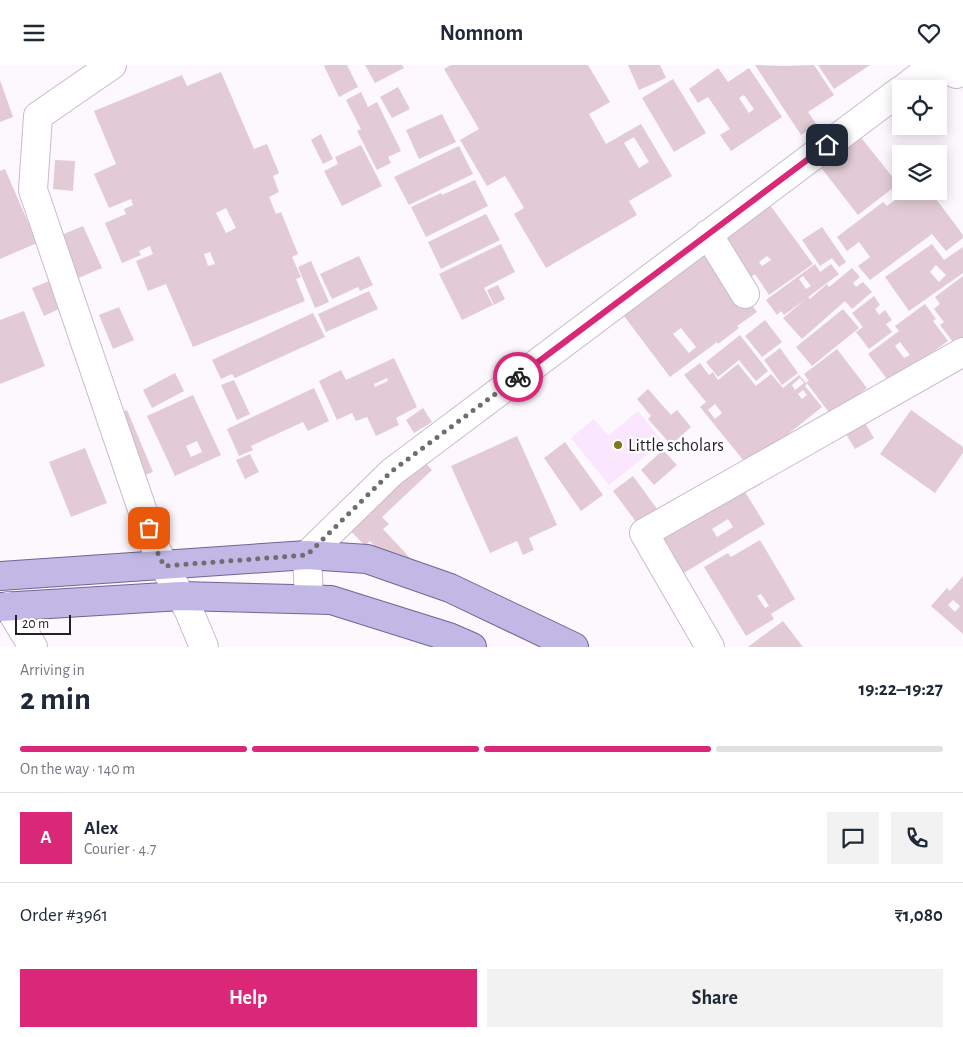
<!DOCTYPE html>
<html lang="en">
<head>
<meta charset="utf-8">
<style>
	:root { --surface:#fff; --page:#f2f2f3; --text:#1f2937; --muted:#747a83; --line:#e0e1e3; --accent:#db2777 }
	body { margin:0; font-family:"Alegreya Sans",sans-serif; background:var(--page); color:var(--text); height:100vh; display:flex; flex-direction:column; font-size:19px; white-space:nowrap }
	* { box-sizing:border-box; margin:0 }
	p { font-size:16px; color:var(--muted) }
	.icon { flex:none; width:28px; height:28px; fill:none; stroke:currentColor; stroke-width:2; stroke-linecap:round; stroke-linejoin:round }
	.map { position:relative; height:582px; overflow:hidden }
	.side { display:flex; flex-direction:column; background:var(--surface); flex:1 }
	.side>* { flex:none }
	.buttons { position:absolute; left:892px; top:15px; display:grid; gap:10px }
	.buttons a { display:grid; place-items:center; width:55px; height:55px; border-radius:0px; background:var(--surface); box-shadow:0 2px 12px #0003; font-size:25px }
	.scale { position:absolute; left:15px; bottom:12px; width:56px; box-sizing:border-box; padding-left:5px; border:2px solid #251f26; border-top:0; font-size:14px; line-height:18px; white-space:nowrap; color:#251f26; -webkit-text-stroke:4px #fff; paint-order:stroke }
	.pin { position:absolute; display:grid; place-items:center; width:42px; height:42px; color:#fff; margin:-21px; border-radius:10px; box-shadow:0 2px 8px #0006 }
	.courier { position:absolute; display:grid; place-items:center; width:50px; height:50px; margin:-25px; border:4px solid #db2777; border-radius:50%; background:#fff; color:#222; box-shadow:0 1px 6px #0007 }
	.summary em { font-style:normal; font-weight:700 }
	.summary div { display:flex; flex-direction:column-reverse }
	.summary { display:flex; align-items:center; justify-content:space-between; height:85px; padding:0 20px }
	h1 { font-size:32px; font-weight:700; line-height:38px }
	.bar { display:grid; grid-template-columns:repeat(4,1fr); gap:8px 5px; align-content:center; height:60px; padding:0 20px }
	.bar i { height:6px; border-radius:4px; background:var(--line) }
	.bar .current { background:var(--accent) }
	.bar p { grid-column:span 4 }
	.line { display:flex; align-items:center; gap:12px; padding:0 20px; border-top:1px solid var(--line) }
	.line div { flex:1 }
	.round { display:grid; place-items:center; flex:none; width:52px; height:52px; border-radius:0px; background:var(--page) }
	.action { display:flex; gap:10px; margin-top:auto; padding:10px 20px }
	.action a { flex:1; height:58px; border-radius:0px; background:var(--accent); color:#fff; font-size:20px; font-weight:700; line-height:58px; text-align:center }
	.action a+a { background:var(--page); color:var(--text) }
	header { display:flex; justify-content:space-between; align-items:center; height:65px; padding:0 20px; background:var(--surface); font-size:22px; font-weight:700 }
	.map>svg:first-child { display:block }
</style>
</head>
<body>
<header><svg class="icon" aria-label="menu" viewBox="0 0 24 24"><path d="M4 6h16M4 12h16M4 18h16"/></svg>Nomnom<svg class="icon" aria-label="heart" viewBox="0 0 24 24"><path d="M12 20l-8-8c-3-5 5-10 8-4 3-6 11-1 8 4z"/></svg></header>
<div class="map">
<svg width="963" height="582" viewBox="0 0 963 582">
	<rect width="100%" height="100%" fill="#fdf7fe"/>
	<!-- built -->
	<path fill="#fae6fe" d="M638 346 663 377 609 420 571 373 594 354 608 371Z"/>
	<!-- building -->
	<path fill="#e2cbd5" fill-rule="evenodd" d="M326 0H347L358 22 339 32 324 1Z
		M365 0H402L404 3 375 18Z
		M451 0H588L610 37 589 49 606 79 641 59 672 111 629 136 637 150 546 203 514 149 524 143 505 111 487 121 460 75 479 64 444 4ZM634 72 649 97 639 103 624 78Z
		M628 0H660L666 13 639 25Z
		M755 0 785 1 814 0 834 30 808 47 817 60 801 70Z
		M818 0H870L834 24Z
		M718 3 728 17 749 3 782 52 731 86 720 70 730 64 708 32 698 38 689 24ZM744 30 754 44 749 48 739 33Z
		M221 7 254 84 267 79 279 108 273 111 279 127 269 132 276 149 281 147 298 189 292 192 301 212 296 214 305 236 193 282 166 219 148 226 136 196 153 189 150 181 139 186 141 190 122 198 105 158 126 149 124 144 133 140 131 134 109 143 94 109 116 99 94 46 182 10 187 21ZM226 143 236 163 226 168 216 148ZM210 187 215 199 208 201 204 189Z
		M673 14 706 68 674 87 642 33Z
		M0 15 13 52 0 57Z
		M398 22 410 44 392 53 380 32Z
		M361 27 368 42 377 37 401 86 388 92 391 98 377 105 357 66 361 64 346 35Z
		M442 49 456 77 419 94 406 65Z
		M321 69 333 94 323 99 311 75Z
		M859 70 898 119 858 150 819 100Z
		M361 80 382 121 342 141 324 106 338 99 335 92Z
		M459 81 473 109 409 140 394 112Z
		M55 95 75 96 73 126 53 124Z
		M5 104 37 178 0 194V106Z
		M475 115 488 141 426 172 411 142 441 128 442 130Z
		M907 126H914L916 129 919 126H930L963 170V173L946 186 932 169 870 215 858 201 870 192 859 177 847 186 837 172 883 137 887 141Z
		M767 136 813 199 769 230 755 209 746 216 716 173ZM767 191 771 195 762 201 759 197Z
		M486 149 500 175 441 204 428 177Z
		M83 161 102 203 76 214 57 172Z
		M822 162 846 197 839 202 832 193 820 201 802 175Z
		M501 179 515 207 484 223 493 240 462 255 439 209Z
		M712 179 721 200 757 247 737 261 739 263 718 279 717 277 670 312 621 247ZM681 263 696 282 689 288 673 269Z
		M932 179 944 195 963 182V208L909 246 885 212ZM936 200 946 210 939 217 930 207Z
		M359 191 373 220 360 226 358 222 332 234 320 209Z
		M311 196 329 237 315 243 298 202Z
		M815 199 820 207 831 199 839 209 784 250 781 246 777 250 766 235ZM803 211 811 221 806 224 799 214Z
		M852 203 860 212 853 218 856 222 863 217 872 227 852 244 845 236 802 274 783 253 808 232 810 234 827 219 829 222Z
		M963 211V274L961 276 959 273 953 277 940 260 944 257 934 244 940 239 935 232Z
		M49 216 61 243 44 251 32 223Z
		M498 220 505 234 494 240 487 225Z
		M369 226 378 244 326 267 318 249Z
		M874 231 880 240 875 244 879 250 885 245 892 255 886 259 892 267 869 284 856 267 863 262 852 248Z
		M925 239 936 254 933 256 948 276 890 318 868 289 899 266 895 261ZM900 277 910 290 904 293 895 281Z
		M119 242 134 275 113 284 99 250Z
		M843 244 859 263 812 301 796 282Z
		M24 246 45 301 0 319V255Z
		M313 248 325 272 235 313 232 309 221 314 212 295Z
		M765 255 782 277 762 292 745 271Z
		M740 270 768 306 756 316 739 295 718 312 706 297Z
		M780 283 798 308 782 320 764 295Z
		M837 284 867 323 831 350 806 317 809 316 804 309Z
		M394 293 417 342 396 353 399 360 376 371 367 352 356 356 352 348 337 355 319 316 341 305 346 315ZM387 313 388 316 375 322 374 319Z
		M700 298 709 310 713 307 718 315 738 299 756 321 771 309 783 323 799 310 807 319 805 321 822 342 748 401 700 342 706 337 684 310ZM800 313 804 318 795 325 792 320ZM803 325 807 330 802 334 798 329ZM715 339 722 348 715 354 708 345Z
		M175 308 184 326 152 343 143 325Z
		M234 315 250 349 237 355 221 320Z
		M314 323 329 356 308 366 303 357 251 381 253 385 239 391 227 364Z
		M648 324 671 350 677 345 691 362 671 380 648 354 651 351 637 334Z
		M193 330 221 390 175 411 147 351ZM197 376 202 387 191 392 186 381Z
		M423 343 432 357 414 368 406 355Z
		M127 345 153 407 132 415 103 355Z
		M911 345 963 382V388L935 428 880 389Z
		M865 358 874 373 855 384 846 369Z
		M517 371 557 460 529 473 534 485 523 490 517 476 490 488 451 401Z
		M565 377 603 430 581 446 544 393Z
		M85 383 107 438 71 452 49 397Z
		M663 385 677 400 654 420 641 405Z
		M250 389 259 407 245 414 236 395Z
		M421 393 432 405 382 452 389 459 383 464 411 494 406 499 390 498 370 476 365 481 347 462Z
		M633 411 657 444 637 458 613 426Z
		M745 427 765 459 682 509 657 468 713 435 717 443ZM728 454 733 462 717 472 712 464Z
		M760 475 795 534 771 549 774 554 746 571 704 502 728 488 731 492ZM761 529 769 541 765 543 757 531Z
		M963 511V569L931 541 947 523 950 526ZM953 535 960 541 955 547 948 540Z
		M783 556 803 582H748Z"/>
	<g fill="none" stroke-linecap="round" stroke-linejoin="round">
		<!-- minor casing -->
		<g stroke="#c9bbcc" stroke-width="30">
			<path id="minor" d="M112 0 38 51 33 125 155 482 164 501 189 546 204 582
				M939 0 956 9 963 7
				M903 24 934 0
				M708 169 745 229
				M309 534 307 490 392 407 901 25
				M8 541 33 582
				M710 582 644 468 963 287"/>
		</g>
		<!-- major casing -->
		<g stroke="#706498" stroke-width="30">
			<path id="major" d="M0 511 307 490 367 494 450 523 574 582
				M0 542 181 531 331 535 449 572 472 582"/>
		</g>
		<!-- minor -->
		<use href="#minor" stroke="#fff" stroke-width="28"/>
		<!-- major -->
		<use href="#major" stroke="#c2b8e6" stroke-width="28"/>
	</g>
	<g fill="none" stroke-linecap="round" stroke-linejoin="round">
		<!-- done -->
		<path stroke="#716b72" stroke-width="5" stroke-dasharray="0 9" d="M149 463 155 482 164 501 307 490 392 406 518 312"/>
		<!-- route -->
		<path stroke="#db2777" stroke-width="6" d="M518 312 827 80"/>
	</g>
	<!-- markers -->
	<circle fill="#84761a" stroke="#fff" stroke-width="2" cx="618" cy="380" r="5"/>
	<g text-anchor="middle" stroke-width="4.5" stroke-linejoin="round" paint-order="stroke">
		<!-- poi labels -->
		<g font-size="18" fill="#251f26" stroke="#fff" text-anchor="start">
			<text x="628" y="386">Little scholars</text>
		</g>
	</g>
</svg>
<div class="buttons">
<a><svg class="icon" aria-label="locate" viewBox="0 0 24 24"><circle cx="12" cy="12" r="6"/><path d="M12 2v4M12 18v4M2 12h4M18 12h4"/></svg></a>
<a><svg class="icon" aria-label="layers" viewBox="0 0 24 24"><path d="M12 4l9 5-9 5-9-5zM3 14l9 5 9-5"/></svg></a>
</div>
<div class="scale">20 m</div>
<div class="pin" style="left:149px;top:463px;background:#ea580c"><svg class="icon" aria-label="bag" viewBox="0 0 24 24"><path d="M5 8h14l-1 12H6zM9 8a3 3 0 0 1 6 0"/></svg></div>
<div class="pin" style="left:827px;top:80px;background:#1f2937"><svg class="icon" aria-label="home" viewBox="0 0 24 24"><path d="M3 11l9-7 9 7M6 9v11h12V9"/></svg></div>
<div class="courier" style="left:518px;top:312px"><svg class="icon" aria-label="bike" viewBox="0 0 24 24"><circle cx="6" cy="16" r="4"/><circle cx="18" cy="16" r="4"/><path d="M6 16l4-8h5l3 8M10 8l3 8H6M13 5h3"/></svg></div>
</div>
<section class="side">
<div class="summary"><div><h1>2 min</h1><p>Arriving in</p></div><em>19:22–19:27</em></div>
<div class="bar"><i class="current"></i><i class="current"></i><i class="current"></i><i></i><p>On the way · 140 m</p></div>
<div class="line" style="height:90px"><b class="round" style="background:var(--accent);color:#fff">A</b><div><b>Alex</b><p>Courier · 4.7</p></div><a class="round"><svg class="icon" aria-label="chat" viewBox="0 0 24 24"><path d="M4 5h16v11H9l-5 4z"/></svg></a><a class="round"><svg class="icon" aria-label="phone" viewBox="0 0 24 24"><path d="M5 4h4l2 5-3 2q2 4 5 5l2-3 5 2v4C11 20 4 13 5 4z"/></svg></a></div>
<div class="line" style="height:65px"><div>Order #3961</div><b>₹1,080</b></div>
<div class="action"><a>Help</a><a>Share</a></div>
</section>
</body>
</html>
